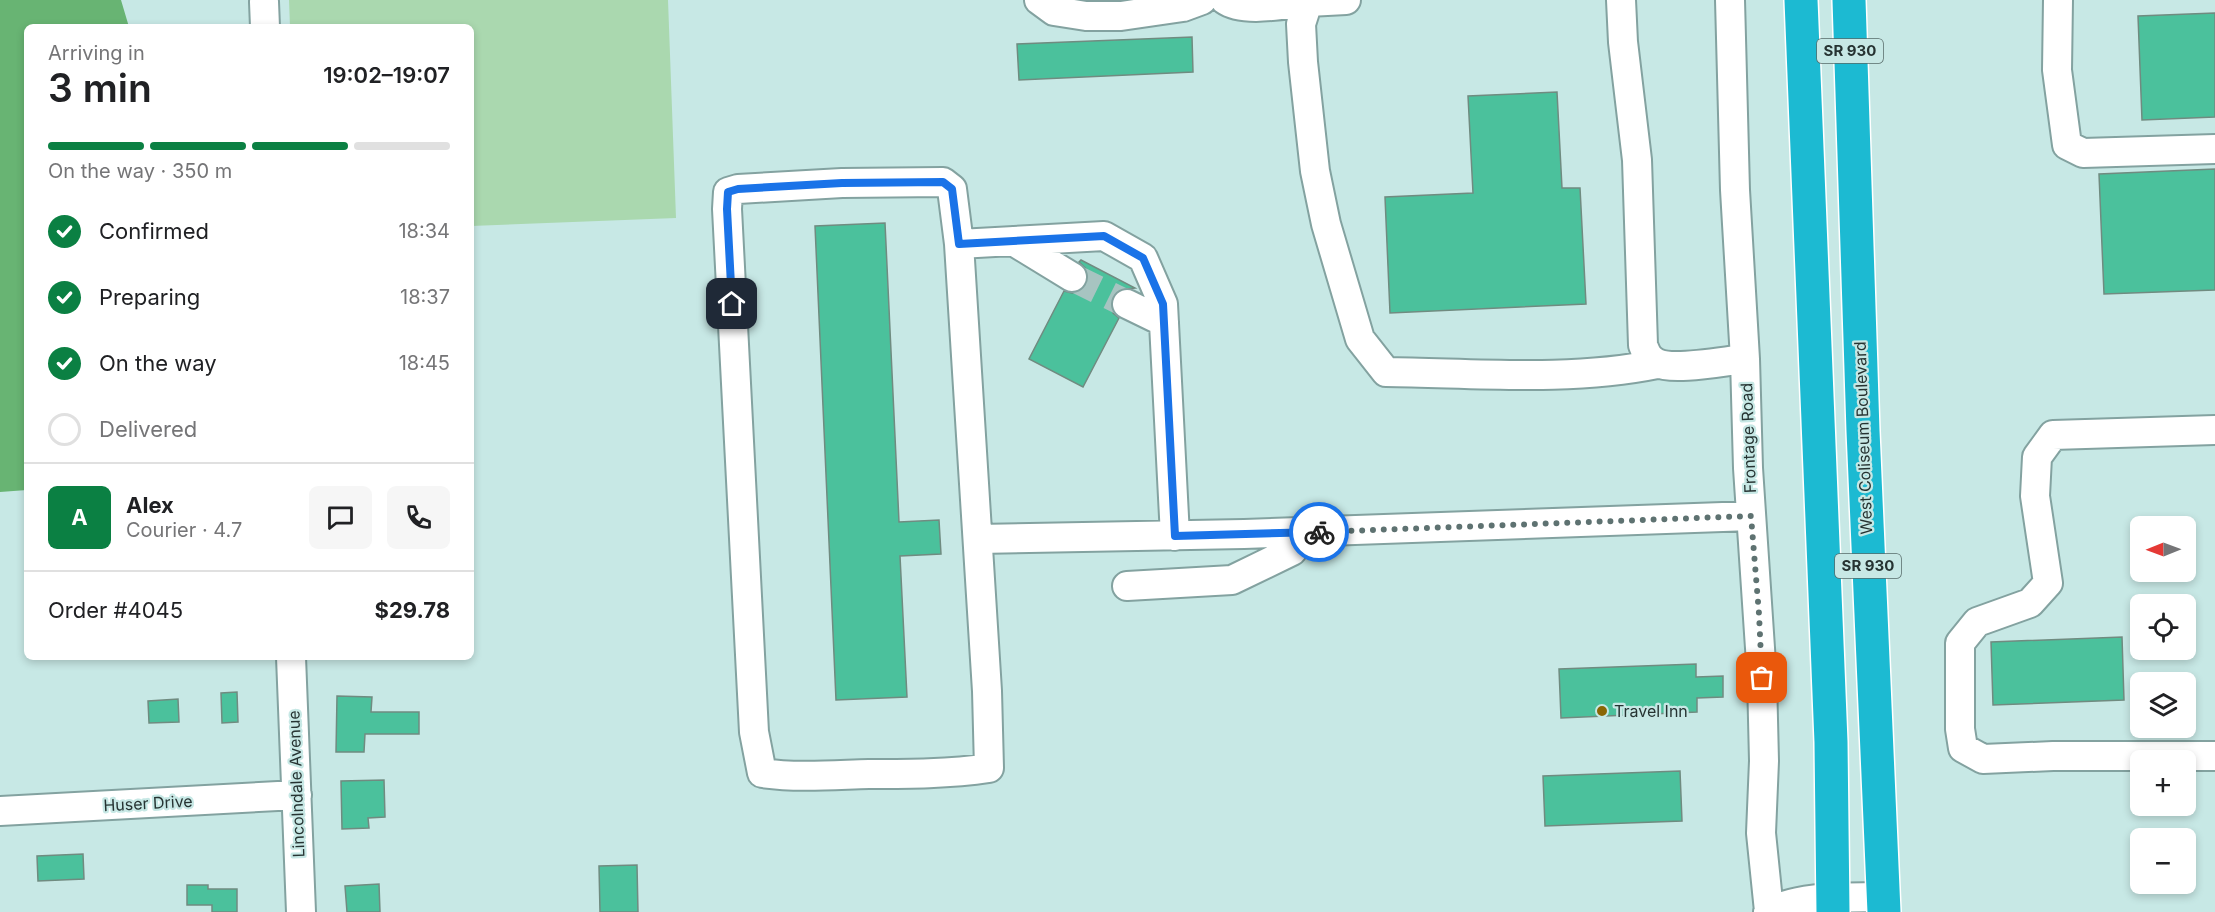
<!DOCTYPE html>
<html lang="en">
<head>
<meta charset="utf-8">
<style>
	:root { --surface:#fff; --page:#f6f6f6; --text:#202124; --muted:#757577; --line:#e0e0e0; --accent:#0b8043 }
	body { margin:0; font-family:Inter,sans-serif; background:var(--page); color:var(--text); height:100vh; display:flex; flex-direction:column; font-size:22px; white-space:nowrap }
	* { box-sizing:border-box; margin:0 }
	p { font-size:20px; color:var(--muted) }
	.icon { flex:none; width:33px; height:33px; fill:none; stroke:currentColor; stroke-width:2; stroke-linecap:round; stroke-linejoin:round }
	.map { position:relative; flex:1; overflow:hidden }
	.drawer { position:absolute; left:24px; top:24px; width:450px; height:636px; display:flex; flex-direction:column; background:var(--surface); border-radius:9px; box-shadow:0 3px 9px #0003 }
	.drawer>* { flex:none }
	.needle { width:39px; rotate:269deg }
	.tools { position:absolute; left:2130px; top:516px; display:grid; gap:12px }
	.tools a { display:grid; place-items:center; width:66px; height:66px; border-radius:9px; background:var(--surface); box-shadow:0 3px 9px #0003; font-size:30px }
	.pin { position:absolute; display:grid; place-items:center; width:51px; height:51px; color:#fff; margin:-26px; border-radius:12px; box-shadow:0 3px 9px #0006 }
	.courier { position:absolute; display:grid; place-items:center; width:60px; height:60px; margin:-30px; border:4px solid #1a73e8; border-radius:50%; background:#fff; color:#222; box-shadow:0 2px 8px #0007 }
	.head em { font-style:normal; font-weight:600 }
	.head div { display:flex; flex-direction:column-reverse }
	.head { display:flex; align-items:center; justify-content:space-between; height:102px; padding:0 24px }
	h1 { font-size:39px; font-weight:600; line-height:45px }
	.bar { display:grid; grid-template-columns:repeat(4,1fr); gap:9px 6px; align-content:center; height:72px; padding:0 24px }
	.bar i { height:8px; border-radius:4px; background:var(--line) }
	.bar .current { background:var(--accent) }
	.bar p { grid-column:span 4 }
	.line { display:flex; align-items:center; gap:15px; padding:0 24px; border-top:2px solid var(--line) }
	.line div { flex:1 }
	.round { display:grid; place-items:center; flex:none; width:63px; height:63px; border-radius:9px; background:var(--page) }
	ol { padding:0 24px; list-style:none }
	li { display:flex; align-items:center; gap:18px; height:66px }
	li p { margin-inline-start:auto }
	li .icon { padding:6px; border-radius:50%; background:var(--accent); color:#fff; stroke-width:4 }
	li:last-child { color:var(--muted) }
	li i { width:33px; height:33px; border:3px solid var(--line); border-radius:50% }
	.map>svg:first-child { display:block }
</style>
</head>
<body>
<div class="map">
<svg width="2215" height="912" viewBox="0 0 2215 912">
	<rect width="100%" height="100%" fill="#c7e8e5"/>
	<!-- green -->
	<path fill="#aad8af" d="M289 0H668L676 218 471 226V27H290Z"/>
	<!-- forest -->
	<path fill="#68b473" d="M0 0H121L129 27H27V490L0 492Z"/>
	<!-- building -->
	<path fill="#4bc19c" stroke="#708b80" stroke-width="1.5" d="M2215 13V117L2142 120 2138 16Z
		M1192 37 1193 72 1019 80 1017 44Z
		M1557 92 1562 188H1580L1586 304 1390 313 1385 197 1473 193 1468 96Z
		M2215 169V290L2104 294 2099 174Z
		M885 223 899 522 939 520 941 554 900 556 907 697 836 700 815 226Z
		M1081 260 1135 288 1118 290 1112 296 1111 306 1113 313 1119 318 1083 387 1029 359 1064 291 1072 293 1079 292 1086 285 1088 277 1086 269 1079 262Z
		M2122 637 2124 700 1993 705 1991 642Z
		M1696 664V677L1723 676V697L1697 698V712L1561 718 1559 669Z
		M237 692 238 722 222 723 221 693Z
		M337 696 372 697 371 712H419V734H365L364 752H336Z
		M178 699 179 722 149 723 148 701Z
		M1680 771 1682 821 1545 826 1543 776Z
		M384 780 385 817 368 818 369 828 342 829 341 781Z
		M83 854 84 879 38 881 37 856Z
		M637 865 638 912H600L599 866Z
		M379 884 380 912H347L345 886Z
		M187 885H208V889H237V912H212V905H187Z"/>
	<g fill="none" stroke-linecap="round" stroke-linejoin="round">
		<!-- minor-tunnel -->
		<path stroke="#a7c4c1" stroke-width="28" stroke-dasharray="28 14" stroke-linecap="butt" d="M1072 277 1127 304"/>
		<!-- minor casing -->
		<g stroke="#83a2a0" stroke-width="32">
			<path id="minor" d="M1039 0 1054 11 1086 16H1121L1183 7 1202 0
				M1225 0C1243 13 1286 4 1308 2
				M1346 0 1308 2 1301 24 1303 62 1315 171 1326 224 1360 339 1386 372C1476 373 1569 382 1657 364
				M1621 0 1623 42 1637 160 1643 345C1646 353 1648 359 1657 363 1674 371 1724 361 1745 359
				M1730 0 1735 190 1745 359 1748 468 1762 678 1764 761 1761 833 1769 911
				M2058 0 2057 70 2067 145 2083 153 2215 149
				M264 2 265 27
				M943 182 952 189 959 244 987 691 989 768C949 774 909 774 869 774 833 775 798 778 762 773L754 732 727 209 728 192 738 189 842 183Z
				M1013 241 1072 277
				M959 244 1104 236 1143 258 1163 304 1175 536
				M1127 304 1164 322
				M2215 430 2053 435 2037 457 2035 496 2048 583 2030 603 1977 622 1960 643V729L1963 748 1983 759 2053 756H2215
				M978 539 1244 534 1751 516
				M1127 586 1232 580 1292 551 1305 532
				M291 657 301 912
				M0 811 297 795
				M1768 912C1803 895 1845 898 1883 897"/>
		</g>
		<!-- highway casing -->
		<g stroke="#fff" stroke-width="36">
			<path id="highway" d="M1801 0 1831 742 1833 912
				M1849 0 1863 431 1884 912"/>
		</g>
		<!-- minor -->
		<use href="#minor" stroke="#fff" stroke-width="28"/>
		<!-- highway -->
		<use href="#highway" stroke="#1cbad2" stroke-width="33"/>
	</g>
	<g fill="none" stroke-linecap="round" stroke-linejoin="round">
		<!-- done -->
		<path stroke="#5e7271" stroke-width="6" stroke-dasharray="0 10.8" d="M1319 532 1751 516 1759 614 1762 678"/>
		<!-- route -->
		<path stroke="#1a73e8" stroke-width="8" d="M732 304 727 209 728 192 738 189 842 183 943 182 952 189 959 244 1104 236 1143 258 1163 304 1175 536 1319 532"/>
	</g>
	<!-- markers -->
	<circle fill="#8a6604" stroke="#c7e8e5" stroke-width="2" cx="1602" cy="711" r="6"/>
	<g text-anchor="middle" stroke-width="4.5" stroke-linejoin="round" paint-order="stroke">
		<!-- shield labels -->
		<g fill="#c7e8e5" stroke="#566968" stroke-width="1.5">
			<rect x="1817" y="39" width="66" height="24" rx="4.5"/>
			<rect x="1835" y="554" width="66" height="24" rx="4.5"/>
		</g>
		<g font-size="15" font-weight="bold" fill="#263332">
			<text x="1850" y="56">SR 930</text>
			<text x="1868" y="571">SR 930</text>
		</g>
		<!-- street labels -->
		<g font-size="16" fill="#263332" stroke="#c7e8e5">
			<text transform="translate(1748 438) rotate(-92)" y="6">Frontage Road</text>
			<text transform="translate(1863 438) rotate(-92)" y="6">West Coliseum Boulevard</text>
			<text transform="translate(296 784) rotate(-92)" y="6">Lincolndale Avenue</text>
			<text transform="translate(148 803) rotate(-3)" y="6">Huser Drive</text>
		</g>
		<!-- poi labels -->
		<g font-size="16" fill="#263332" stroke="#c7e8e5" text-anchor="start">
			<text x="1614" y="717">Travel Inn</text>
		</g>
	</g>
</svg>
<div class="tools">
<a><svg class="needle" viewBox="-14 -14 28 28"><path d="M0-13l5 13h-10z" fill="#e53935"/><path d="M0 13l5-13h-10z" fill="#757577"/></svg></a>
<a><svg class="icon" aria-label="locate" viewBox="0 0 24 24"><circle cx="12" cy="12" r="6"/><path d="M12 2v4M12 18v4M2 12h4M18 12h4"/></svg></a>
<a><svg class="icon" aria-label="layers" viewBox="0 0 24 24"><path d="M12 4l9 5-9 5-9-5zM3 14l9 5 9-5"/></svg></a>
<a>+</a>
<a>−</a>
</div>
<div class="pin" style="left:1762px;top:678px;background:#ea580c"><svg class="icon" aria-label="bag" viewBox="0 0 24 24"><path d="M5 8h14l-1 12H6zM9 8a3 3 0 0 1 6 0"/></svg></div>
<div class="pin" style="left:732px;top:304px;background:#1f2937"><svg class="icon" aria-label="home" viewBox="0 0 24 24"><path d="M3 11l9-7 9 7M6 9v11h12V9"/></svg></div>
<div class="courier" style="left:1319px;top:532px"><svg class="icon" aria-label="bike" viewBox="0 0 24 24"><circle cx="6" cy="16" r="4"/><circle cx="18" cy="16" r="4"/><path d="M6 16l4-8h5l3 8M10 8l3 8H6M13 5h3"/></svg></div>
<section class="drawer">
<div class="head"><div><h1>3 min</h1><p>Arriving in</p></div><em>19:02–19:07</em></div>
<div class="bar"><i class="current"></i><i class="current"></i><i class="current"></i><i></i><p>On the way · 350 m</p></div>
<ol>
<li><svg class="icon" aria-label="check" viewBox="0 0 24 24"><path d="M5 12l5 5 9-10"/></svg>Confirmed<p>18:34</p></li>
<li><svg class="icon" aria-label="check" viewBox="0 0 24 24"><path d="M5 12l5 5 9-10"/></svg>Preparing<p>18:37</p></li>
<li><svg class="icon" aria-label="check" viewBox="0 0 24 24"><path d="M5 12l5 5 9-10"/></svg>On the way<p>18:45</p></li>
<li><i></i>Delivered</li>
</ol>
<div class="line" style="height:108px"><b class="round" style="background:var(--accent);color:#fff">A</b><div><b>Alex</b><p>Courier · 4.7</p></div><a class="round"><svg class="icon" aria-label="chat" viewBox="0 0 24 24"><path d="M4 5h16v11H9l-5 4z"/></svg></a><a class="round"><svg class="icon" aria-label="phone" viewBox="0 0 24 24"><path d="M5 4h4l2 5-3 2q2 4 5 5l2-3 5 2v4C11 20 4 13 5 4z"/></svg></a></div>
<div class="line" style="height:78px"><div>Order #4045</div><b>$29.78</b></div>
</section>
</div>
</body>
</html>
